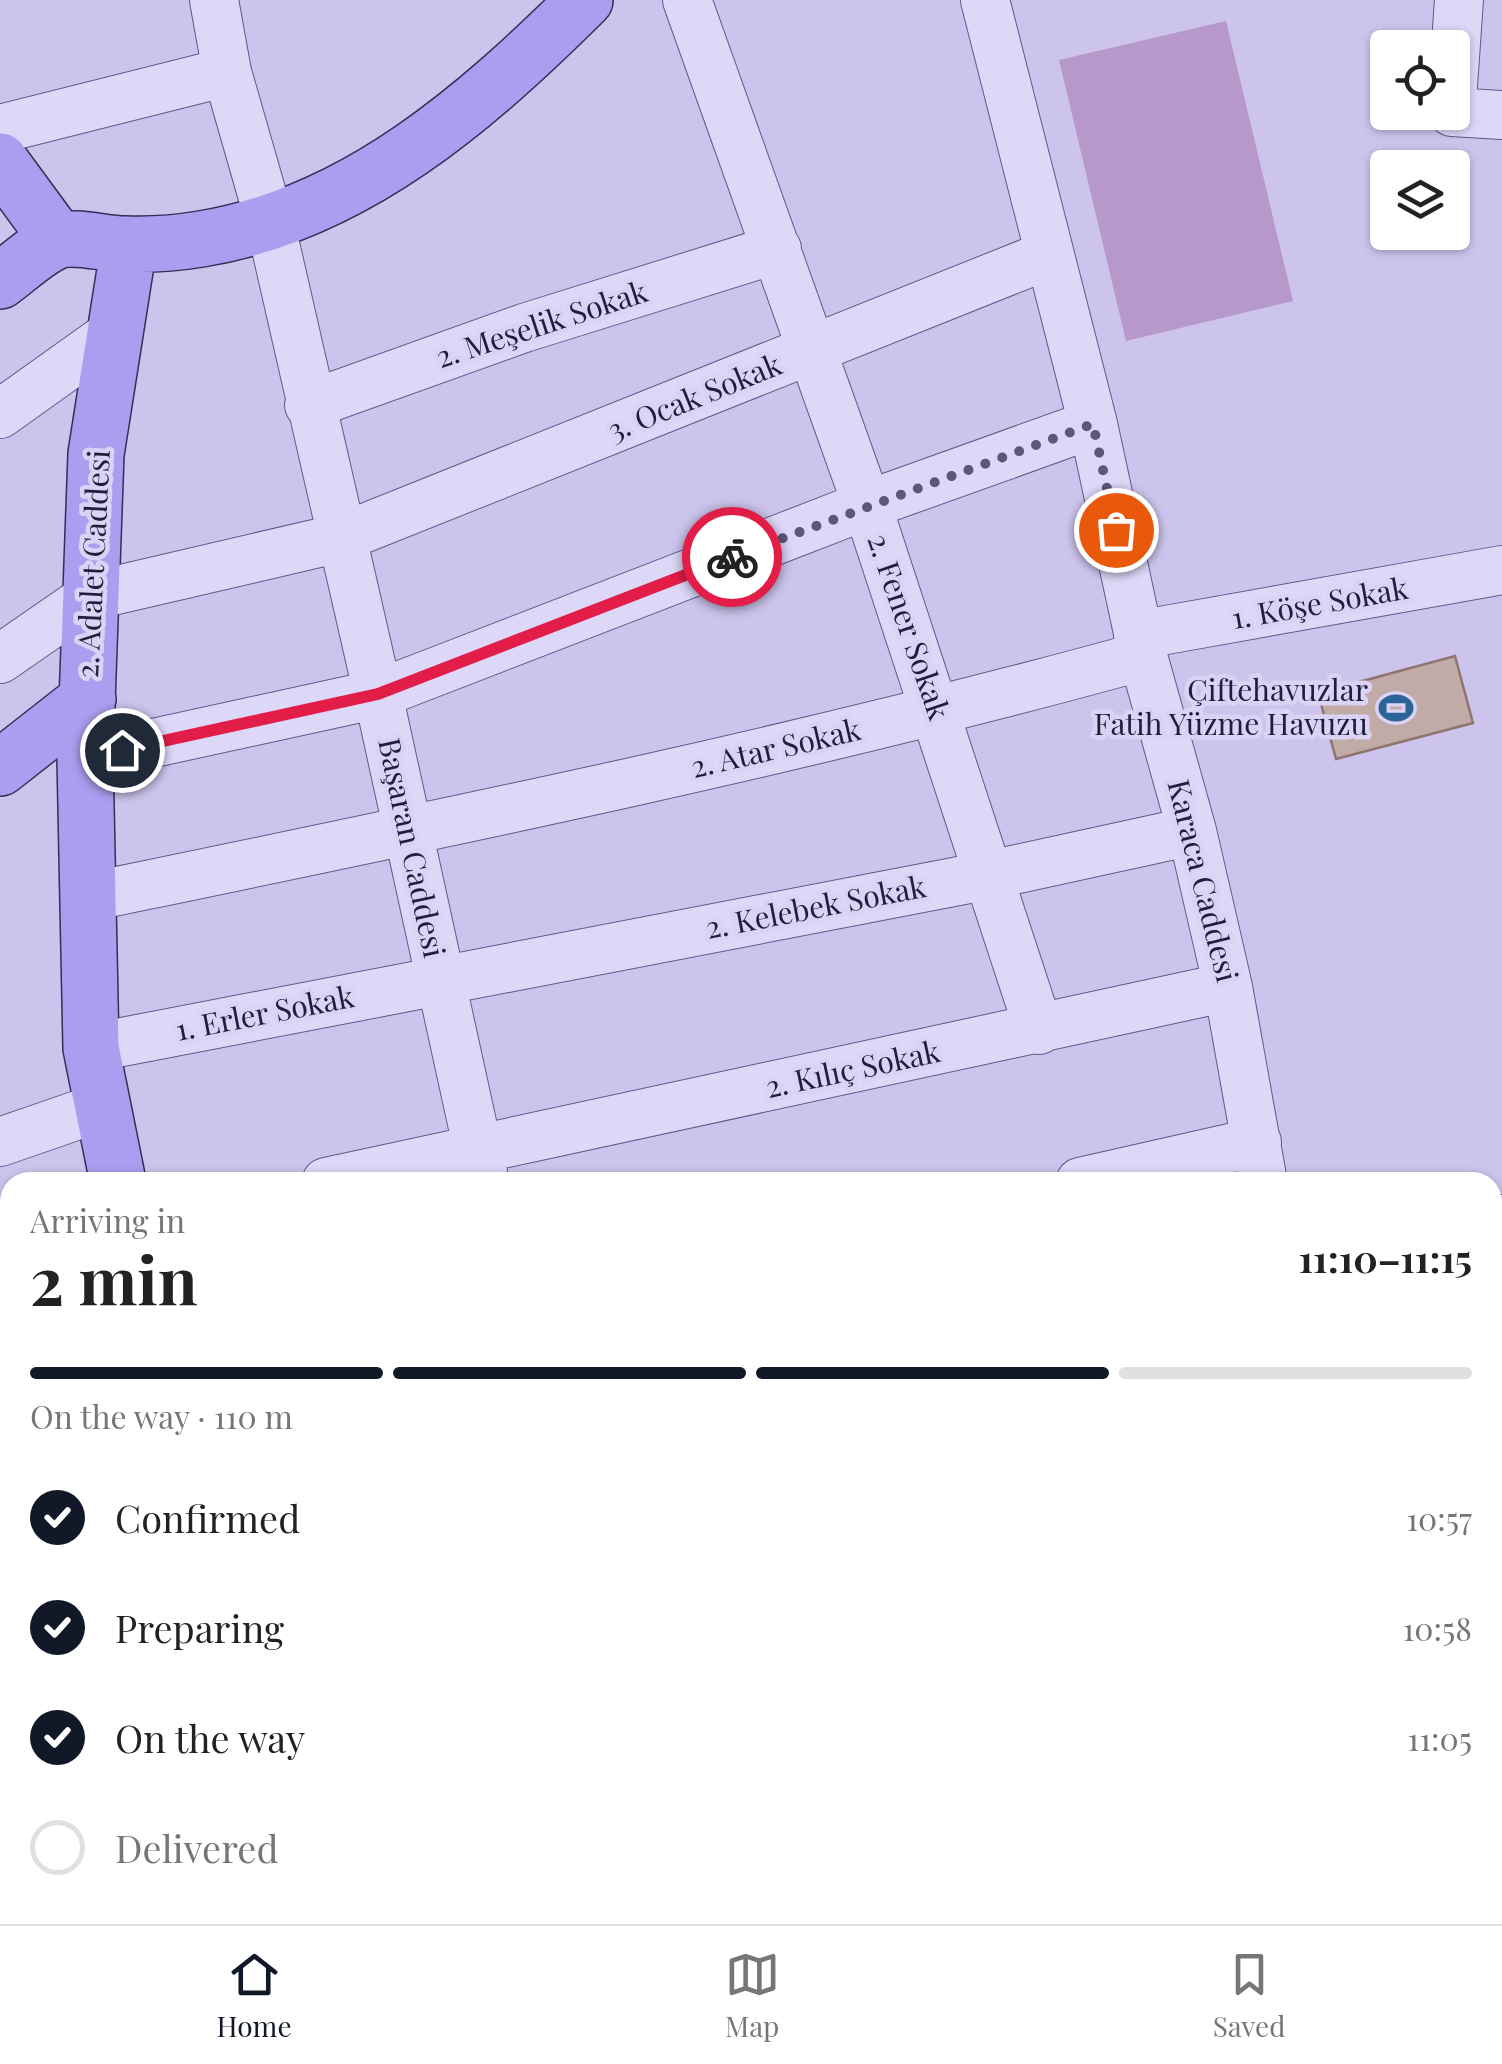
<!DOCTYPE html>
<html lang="en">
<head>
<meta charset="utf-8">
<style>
	:root { --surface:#fff; --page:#f2f2f2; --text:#222; --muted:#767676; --line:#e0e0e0; --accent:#111827 }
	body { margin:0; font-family:"Playfair Display",serif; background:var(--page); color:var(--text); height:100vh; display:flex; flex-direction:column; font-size:38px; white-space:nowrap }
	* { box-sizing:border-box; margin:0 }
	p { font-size:32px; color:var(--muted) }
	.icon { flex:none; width:55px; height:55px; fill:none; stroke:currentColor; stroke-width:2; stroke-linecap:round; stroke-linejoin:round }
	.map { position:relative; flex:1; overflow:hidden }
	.side { position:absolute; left:0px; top:1172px; width:1502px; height:752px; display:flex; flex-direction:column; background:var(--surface); border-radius:30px 30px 0 0; box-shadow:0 2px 8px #0004 }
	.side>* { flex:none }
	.fabs { position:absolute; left:1370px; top:30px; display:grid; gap:20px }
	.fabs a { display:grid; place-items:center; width:100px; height:100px; border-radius:10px; background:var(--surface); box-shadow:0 2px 8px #0004; font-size:50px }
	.pin { position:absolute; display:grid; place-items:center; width:85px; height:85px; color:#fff; margin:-42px; border:5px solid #fff; border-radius:50%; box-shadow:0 2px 10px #0007 }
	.courier { position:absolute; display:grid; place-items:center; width:100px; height:100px; margin:-50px; border:8px solid #e11d48; border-radius:50%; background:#fff; color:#222; box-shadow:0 2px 12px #0007 }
	.overview em { font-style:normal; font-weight:700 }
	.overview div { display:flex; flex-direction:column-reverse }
	.overview { display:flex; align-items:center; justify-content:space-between; height:170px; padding:0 30px }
	h1 { font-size:65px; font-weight:700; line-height:75px }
	.bar { display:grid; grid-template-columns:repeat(4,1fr); gap:15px 10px; align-content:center; height:120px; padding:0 30px }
	.bar i { height:12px; border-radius:8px; background:var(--line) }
	.bar .selected { background:var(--accent) }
	.bar p { grid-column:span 4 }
	ol { padding:0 30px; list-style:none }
	li { display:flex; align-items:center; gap:30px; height:110px }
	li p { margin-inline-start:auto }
	li .icon { padding:10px; border-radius:50%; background:var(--accent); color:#fff; stroke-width:4 }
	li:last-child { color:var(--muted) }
	li i { width:55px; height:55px; border:5px solid var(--line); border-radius:50% }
	.menu { display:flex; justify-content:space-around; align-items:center; height:140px; border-top:2px solid var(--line); background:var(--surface); font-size:28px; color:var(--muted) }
	.menu a { display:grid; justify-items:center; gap:5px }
	.menu .selected { color:var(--accent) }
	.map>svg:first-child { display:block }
</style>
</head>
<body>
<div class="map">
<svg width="1502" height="1924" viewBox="0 0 1502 1924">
	<rect width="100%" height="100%" fill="#ccc4ed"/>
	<!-- green -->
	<path fill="#b798cb" d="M1226 21 1293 301 1126 341 1059 60Z"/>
	<!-- water -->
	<path fill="#c0aba6" stroke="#8e756d" stroke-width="2.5" d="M1455 656 1473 723 1336 759 1318 693Z"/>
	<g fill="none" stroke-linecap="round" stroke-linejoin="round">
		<!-- minor casing -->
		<g stroke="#5c5b87" stroke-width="50">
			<path id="minor" d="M214 0 227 72 270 222 378 694 485 1182
				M687 0 867 505 1039 1030
				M985 0 1093 424 1143 656 1192 831 1228 987 1263 1182
				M1452 100 1459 0
				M1452 112 1502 115
				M0 129 227 72
				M309 405 524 328 777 249
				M0 414 119 329
				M1138 635 1502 570
				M0 659 91 596 340 538 1048 255
				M85 758 378 694 867 505 1093 424
				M89 897C442 824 795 752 1143 656
				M91 1048 990 875 1192 831
				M0 1142 101 1107
				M326 1182 1228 987
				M1080 1182 1257 1142
				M1492 1220 1502 1219
				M0 1388 10 1385
				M1492 1566 1502 1615
				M0 1572 10 1569
				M0 1730 10 1727
				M0 1866 10 1862
				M912 1915V1924
				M987 1915 988 1924
				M1417 1915 1420 1924"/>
		</g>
		<!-- major casing -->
		<g stroke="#2f3155" stroke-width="58">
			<path id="major" d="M0 161 58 240
				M0 281C17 269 37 249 57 241 74 235 106 244 125 244 149 245 177 243 201 239 356 214 478 106 585 0
				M0 768 88 699
				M118 1182 91 1048 85 758 96 454 129 245
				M1492 1693 1502 1691
				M1492 1763 1502 1761
				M388 1915 392 1924
				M223 1924 234 1915
				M711 1924 758 1915"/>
		</g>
		<!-- minor -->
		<use href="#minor" stroke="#ddd7f8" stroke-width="48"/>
		<!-- major -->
		<use href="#major" stroke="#ab9def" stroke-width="55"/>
	</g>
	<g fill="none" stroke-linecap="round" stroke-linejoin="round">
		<!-- done -->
		<path stroke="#5b5977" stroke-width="10" stroke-dasharray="0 18" d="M732 557 1093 424 1116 530"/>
		<!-- route -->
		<path stroke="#e11d48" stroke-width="12" d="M122 750 378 694 732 557"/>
	</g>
	<!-- icons -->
	<defs>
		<g id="stadium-bare" transform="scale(2.7)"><path d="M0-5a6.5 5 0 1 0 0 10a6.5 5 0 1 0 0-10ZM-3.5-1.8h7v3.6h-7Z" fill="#2c6295" stroke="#dad3f5" stroke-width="2.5" paint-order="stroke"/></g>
	</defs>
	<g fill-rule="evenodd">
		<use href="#stadium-bare" x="1396" y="708"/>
	</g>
	<g text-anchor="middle" stroke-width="9" stroke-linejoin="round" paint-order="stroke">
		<!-- street labels -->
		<g font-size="30" fill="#1e1f38" stroke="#dad3f5">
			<text transform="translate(542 325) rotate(-18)" y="10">2. Meşelik Sokak</text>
			<text transform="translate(695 398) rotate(-22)" y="10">3. Ocak Sokak</text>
			<text transform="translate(94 564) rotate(-87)" y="10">2. Adalet Caddesi</text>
			<text transform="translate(1320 604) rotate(-10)" y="10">1. Köşe Sokak</text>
			<text transform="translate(908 627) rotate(71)" y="10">2. Fener Sokak</text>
			<text transform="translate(776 749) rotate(-13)" y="10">2. Atar Sokak</text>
			<text transform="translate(411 848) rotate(78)" y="10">Başaran Caddesi</text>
			<text transform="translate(1202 881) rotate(76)" y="10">Karaca Caddesi</text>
			<text transform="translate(816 908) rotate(-11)" y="10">2. Kelebek Sokak</text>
			<text transform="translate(265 1014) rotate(-11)" y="10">1. Erler Sokak</text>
			<text transform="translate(853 1070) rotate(-12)" y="10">2. Kılıç Sokak</text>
		</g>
		<!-- poi labels -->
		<g font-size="30" fill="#1e1f38" stroke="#dad3f5" text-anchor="end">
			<text x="1368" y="701">Çiftehavuzlar<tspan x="1368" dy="34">Fatih Yüzme Havuzu</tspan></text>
		</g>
	</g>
</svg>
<div class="fabs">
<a><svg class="icon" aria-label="locate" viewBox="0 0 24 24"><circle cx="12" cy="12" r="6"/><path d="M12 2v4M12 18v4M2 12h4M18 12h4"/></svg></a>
<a><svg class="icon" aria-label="layers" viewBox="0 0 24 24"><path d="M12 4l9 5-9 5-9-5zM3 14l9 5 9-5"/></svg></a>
</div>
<div class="pin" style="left:1116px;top:530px;background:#ea580c"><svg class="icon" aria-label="bag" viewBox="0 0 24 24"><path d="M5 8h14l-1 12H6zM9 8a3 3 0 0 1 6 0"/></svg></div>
<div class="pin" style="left:122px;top:750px;background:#1f2937"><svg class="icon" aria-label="home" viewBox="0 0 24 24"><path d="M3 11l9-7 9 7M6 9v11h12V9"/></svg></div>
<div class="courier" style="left:732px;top:557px"><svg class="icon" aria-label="bike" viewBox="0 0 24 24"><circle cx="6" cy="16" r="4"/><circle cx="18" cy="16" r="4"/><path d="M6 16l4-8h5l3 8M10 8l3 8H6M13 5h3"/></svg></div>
<section class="side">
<div class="overview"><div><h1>2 min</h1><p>Arriving in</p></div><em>11:10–11:15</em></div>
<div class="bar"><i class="selected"></i><i class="selected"></i><i class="selected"></i><i></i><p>On the way · 110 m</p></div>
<ol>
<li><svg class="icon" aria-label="check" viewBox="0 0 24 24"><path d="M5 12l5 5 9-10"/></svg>Confirmed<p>10:57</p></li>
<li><svg class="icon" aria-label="check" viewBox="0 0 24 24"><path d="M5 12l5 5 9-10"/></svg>Preparing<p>10:58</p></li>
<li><svg class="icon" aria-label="check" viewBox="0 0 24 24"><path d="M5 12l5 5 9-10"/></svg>On the way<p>11:05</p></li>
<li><i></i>Delivered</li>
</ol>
</section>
</div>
<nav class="menu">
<a class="selected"><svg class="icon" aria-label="home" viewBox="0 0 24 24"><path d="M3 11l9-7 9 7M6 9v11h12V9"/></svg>Home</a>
<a><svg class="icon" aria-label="map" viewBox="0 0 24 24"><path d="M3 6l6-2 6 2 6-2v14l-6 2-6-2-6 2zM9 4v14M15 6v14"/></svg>Map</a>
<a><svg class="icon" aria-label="saved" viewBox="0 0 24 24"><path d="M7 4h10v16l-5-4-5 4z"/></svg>Saved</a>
</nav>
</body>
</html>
